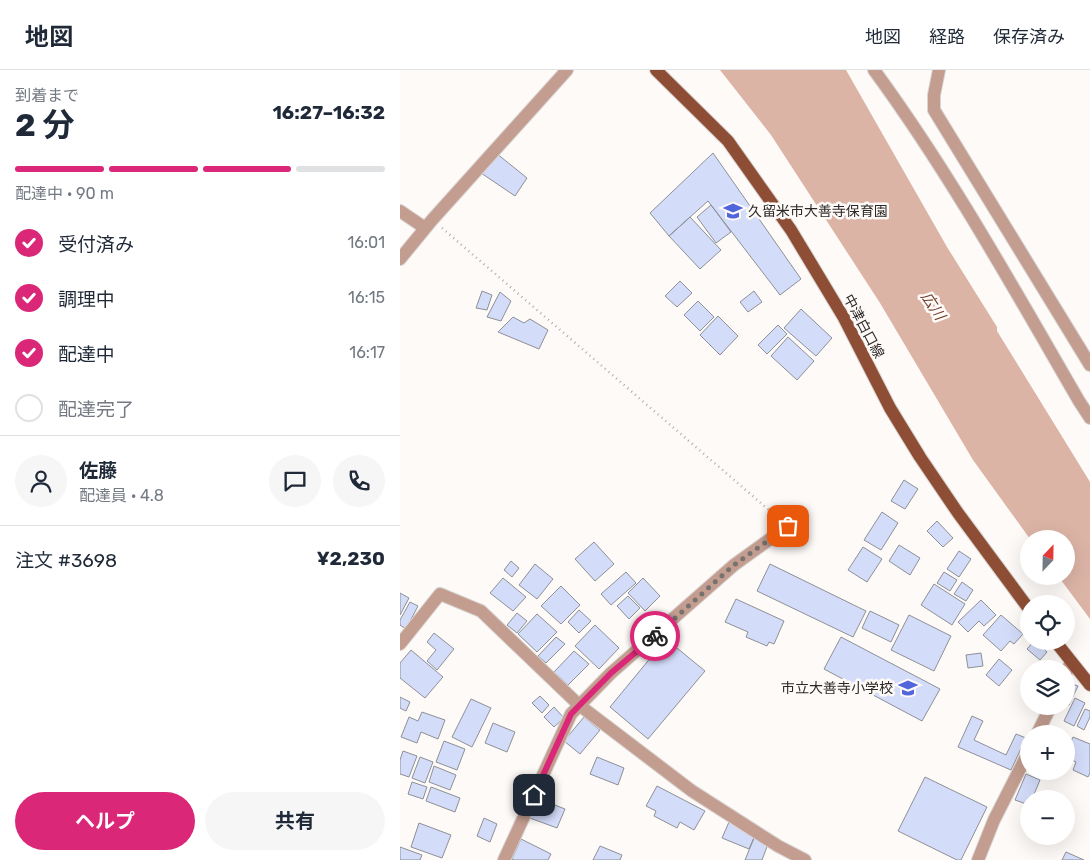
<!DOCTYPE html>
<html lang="ja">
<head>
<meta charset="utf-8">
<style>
	:root { --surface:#fff; --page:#f6f6f7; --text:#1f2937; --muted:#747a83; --line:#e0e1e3; --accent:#db2777 }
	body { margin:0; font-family:Rubik,"Noto Sans JP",sans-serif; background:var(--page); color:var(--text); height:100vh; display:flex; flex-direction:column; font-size:19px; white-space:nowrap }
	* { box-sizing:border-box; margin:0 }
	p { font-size:16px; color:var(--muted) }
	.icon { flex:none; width:28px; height:28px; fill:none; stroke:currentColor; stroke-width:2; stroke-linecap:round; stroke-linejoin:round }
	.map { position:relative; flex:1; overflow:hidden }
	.side { display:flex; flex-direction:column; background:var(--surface); width:400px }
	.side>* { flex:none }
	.needle { width:32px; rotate:22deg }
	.buttons { position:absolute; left:620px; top:460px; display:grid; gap:10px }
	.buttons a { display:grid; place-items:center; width:55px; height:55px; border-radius:50%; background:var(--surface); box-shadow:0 5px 20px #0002; font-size:25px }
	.pin { position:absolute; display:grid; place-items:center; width:42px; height:42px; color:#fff; margin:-21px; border-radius:10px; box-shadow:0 2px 8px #0006 }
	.courier { position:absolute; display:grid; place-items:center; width:50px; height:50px; margin:-25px; border:4px solid #db2777; border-radius:50%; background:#fff; color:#222; box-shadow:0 1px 6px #0007 }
	.overview em { font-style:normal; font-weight:700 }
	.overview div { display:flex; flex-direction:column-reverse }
	.overview { display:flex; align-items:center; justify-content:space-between; height:85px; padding:0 15px }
	h1 { font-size:32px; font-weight:700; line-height:38px }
	.bar { display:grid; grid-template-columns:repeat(4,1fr); gap:8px 5px; align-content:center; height:60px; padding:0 15px }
	.bar i { height:6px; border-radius:4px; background:var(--line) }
	.bar .active { background:var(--accent) }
	.bar p { grid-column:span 4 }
	.line { display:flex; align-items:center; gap:12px; padding:0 15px; border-top:1px solid var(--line) }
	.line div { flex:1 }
	.round { display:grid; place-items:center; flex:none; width:52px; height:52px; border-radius:26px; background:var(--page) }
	ol { padding:0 15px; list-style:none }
	li { display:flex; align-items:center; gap:15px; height:55px }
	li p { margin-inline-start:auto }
	li .icon { padding:5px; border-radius:50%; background:var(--accent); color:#fff; stroke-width:4 }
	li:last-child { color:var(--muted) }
	li i { width:28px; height:28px; border:2px solid var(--line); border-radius:50% }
	.cta { display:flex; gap:10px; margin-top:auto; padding:10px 15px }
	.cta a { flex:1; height:58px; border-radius:30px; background:var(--accent); color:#fff; font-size:20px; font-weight:700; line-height:58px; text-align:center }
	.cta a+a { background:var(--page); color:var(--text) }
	header { display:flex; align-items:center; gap:30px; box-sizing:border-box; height:70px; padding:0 25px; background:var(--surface); border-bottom:1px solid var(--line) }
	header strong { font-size:24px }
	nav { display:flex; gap:28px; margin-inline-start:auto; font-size:18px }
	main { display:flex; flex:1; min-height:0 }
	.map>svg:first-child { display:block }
</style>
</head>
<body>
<header>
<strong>地図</strong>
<nav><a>地図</a><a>経路</a><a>保存済み</a></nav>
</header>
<main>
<section class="side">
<div class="overview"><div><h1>2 分</h1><p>到着まで</p></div><em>16:27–16:32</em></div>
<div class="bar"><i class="active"></i><i class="active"></i><i class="active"></i><i></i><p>配達中 · 90 m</p></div>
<ol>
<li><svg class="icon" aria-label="check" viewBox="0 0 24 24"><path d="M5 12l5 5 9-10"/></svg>受付済み<p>16:01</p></li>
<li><svg class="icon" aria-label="check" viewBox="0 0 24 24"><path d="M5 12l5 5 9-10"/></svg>調理中<p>16:15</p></li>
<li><svg class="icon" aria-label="check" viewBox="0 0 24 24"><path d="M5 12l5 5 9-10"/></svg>配達中<p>16:17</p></li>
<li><i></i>配達完了</li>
</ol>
<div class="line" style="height:90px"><a class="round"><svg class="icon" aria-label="person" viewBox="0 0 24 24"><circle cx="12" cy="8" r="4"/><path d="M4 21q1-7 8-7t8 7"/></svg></a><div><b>佐藤</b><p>配達員 · 4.8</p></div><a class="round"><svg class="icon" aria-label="chat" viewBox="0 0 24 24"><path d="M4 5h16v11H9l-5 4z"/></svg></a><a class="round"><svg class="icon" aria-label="phone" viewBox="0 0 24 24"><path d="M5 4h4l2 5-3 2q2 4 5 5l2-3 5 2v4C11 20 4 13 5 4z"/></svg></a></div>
<div class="line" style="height:65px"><div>注文 #3698</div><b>¥2,230</b></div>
<div class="cta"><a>ヘルプ</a><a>共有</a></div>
</section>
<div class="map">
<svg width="690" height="790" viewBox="0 0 690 790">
	<rect width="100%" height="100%" fill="#fefaf8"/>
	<!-- water -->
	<path fill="#dcb4a6" d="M320 0H446L547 177 597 257V261L690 412V549L658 506H666V469H630L573 390 480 233 371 65Z"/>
	<!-- building -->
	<path fill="#d3dcf9" stroke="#8e9096" d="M96 83 127 108 115 126 81 103Z
		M313 83 401 209 380 225 308 131 269 166 250 143Z
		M311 135 331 162 316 173 297 147Z
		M290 147 321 180 300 199 269 166Z
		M280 211 292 223 277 237 265 226Z
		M82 221 92 225 87 240 76 238Z
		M354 221 362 232 348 242 340 232Z
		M100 222 111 231 101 251 87 247Z
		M298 231 314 247 300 261 284 245Z
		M401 239 432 268 416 286 384 258Z
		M318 246 338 266 320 285 300 265Z
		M113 247 124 253 130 249 148 260 139 279 98 262Z
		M378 255 387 264 367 284 358 275Z
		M388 267 414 291 397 310 371 286Z
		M504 410 518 419 505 439 491 431Z
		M482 442 498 453 481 480 464 470Z
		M537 451 553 468 543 477 527 461Z
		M194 472 214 494 195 511 175 489Z
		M499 475 520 488 510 505 489 491Z
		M463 477 482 489 467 512 448 500Z
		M559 481 571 489 559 507 547 499Z
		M111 491 119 498 112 507 104 500Z
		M135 494 153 509 137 529 119 515Z
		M370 494 466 541 453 567 357 521Z
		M226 502 236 513 211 535 201 524Z
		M544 502 557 510 550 521 537 513Z
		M103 508 126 527 113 541 90 523Z
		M243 508 260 526 245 541 228 523Z
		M562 512 573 520 566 531 554 524Z
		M534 514 565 534 552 555 521 535Z
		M161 516 180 535 161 554 141 536Z
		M0 523 9 528 0 545Z
		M228 526 240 538 229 549 217 536Z
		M336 529 384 551 374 574 369 572 367 576 346 567 348 562 325 552Z
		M581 530 596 545 584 556 579 551 568 562 558 552Z
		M10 532 18 536 6 559 0 555V550Z
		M179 540 191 551 179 563 168 552Z
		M470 541 499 555 491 572 462 558Z
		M117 543 127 551 117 563 107 555Z
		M137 544 157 562 137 582 118 564Z
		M509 545 551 566 534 601 491 580Z
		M601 545 623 564 614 574 610 571 601 581 583 565Z
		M195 555 219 578 199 599 175 576Z
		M34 563 54 579 37 600 27 591 36 580 27 572Z
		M156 567 165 574 146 593 138 586Z
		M441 567 540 619 522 651 424 599Z
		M266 569 305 601 248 669 210 637Z
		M634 571H636L647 582 640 590 627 579Z
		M11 580 43 607 25 628 0 608V593Z
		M174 581 189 594 168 615 154 602Z
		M581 583 583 596 568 598 566 585Z
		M599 589 612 600 599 616 586 605Z
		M667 612 678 616 669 635 666 634V614Z
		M140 626 149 635 142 643 132 633Z
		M0 627 10 632 6 641 0 638Z
		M675 628 685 633 674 656 664 651Z
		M71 629 91 638 72 677 52 667Z
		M154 637 164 648 154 657 144 647Z
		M685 639 690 641V647L684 660 677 656Z
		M22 642 45 650 38 669 21 662 17 673 1 667 9 647 18 651Z
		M572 646 583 651 574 670 606 685 616 664 626 668 611 700 558 677Z
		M184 647 200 660 180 684 164 671Z
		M93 653 115 662 107 682 85 673Z
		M673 667 690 674V703L688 707 673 700 676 692 666 687V682Z
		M44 671 65 679 57 700 36 692Z
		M3 681 17 686 9 707 0 704V690Z
		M20 687 33 692 25 713 12 708Z
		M197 687 224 698 218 715 190 704Z
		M34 696 56 705 50 720 29 712Z
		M626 704 640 710 632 729H629V735L615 730Z
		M525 707 587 737 561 790H557L498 761Z
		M12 712 27 717 23 729 8 724Z
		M257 716 305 741 294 760 280 752 277 758 254 746 256 741 246 736Z
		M31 717 60 728 55 742 26 731Z
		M137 728 165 739 157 758 130 748Z
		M84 748 97 754 90 772 77 766Z
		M329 752 356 763 349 779 322 768Z
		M19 753 51 765 42 788 11 777Z
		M354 768 368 774 362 790H345Z
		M121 769 151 784 148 790H114L112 789Z
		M200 776 222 785 220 790H193Z
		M0 777 22 785 20 790H0Z
		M666 782 684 790H662Z"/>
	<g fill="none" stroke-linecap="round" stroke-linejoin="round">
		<!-- minor casing -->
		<g stroke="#d8d4d2" stroke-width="14">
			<path id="minor" d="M474 0C551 105 614 219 679 331L690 348
				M539 0 534 25V40L690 295
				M0 141 25 158
				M0 189 32 150 167 0
				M0 574 40 524 81 541 179 635 292 721 378 776 405 790
				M666 603 671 592
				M637 664 651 636
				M104 790 171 644 211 603 334 495 388 456
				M578 790 594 750 629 681"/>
		</g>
		<!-- major casing -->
		<g stroke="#d8d4d2" stroke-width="14">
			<path id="major" d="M256 0 328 71 391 160 444 248 490 338 520 387 558 443 629 539
				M655 571 690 615"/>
		</g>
		<!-- path -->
		<path stroke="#b0adab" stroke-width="2.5" stroke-dasharray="1 4" stroke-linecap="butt" d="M42 158 377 447"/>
		<!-- minor -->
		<use href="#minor" stroke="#c39d8f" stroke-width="12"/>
		<!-- major -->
		<use href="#major" stroke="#8e4e36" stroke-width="12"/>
	</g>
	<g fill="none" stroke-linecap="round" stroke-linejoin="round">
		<!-- done -->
		<path stroke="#757270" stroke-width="5" stroke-dasharray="0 9" d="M255 566 334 495 388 456"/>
		<!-- route -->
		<path stroke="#db2777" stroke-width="6" d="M134 725 171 644 211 603 255 566"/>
	</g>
	<!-- icons -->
	<defs>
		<g id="school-bare" transform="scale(1.5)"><path d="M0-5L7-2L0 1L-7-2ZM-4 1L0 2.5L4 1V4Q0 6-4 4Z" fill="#5266dc" stroke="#fefaf8" stroke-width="2.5" paint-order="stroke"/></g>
	</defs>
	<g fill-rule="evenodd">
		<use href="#school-bare" x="333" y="141"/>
		<use href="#school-bare" x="508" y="618"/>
	</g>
	<g text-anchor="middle" stroke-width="5" stroke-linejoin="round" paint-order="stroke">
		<!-- poi labels -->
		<g font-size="14" fill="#2b2827" stroke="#fefaf8" text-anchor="start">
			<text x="348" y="146">久留米市大善寺保育園</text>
			<text x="493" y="623" text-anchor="end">市立大善寺小学校</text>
		</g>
		<!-- street labels -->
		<g font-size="14" fill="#2b2827" stroke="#fefaf8">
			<text transform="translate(464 256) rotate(62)" y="5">中津白口線</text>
		</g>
		<!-- water labels -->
		<g font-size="15" font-style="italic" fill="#743e2a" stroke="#fefaf8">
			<text transform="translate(533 236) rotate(56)" y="5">広川</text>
		</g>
	</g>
</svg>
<div class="buttons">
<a><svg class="needle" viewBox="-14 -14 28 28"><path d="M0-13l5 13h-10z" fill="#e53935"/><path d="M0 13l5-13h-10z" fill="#747a83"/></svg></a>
<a><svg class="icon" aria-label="locate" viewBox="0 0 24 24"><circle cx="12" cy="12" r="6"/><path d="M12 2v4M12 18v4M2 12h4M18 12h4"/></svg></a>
<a><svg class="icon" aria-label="layers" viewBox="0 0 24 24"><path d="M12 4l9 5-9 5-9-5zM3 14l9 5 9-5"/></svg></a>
<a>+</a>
<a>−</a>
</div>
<div class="pin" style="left:388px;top:456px;background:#ea580c"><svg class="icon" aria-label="bag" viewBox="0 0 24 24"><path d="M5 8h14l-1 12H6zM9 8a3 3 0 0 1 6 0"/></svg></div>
<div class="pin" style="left:134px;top:725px;background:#1f2937"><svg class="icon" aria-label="home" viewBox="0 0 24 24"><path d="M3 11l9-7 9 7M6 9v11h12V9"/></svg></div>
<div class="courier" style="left:255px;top:566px"><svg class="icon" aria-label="bike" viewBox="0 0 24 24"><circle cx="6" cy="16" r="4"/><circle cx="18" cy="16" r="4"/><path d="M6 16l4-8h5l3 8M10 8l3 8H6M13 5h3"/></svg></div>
</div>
</main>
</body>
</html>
